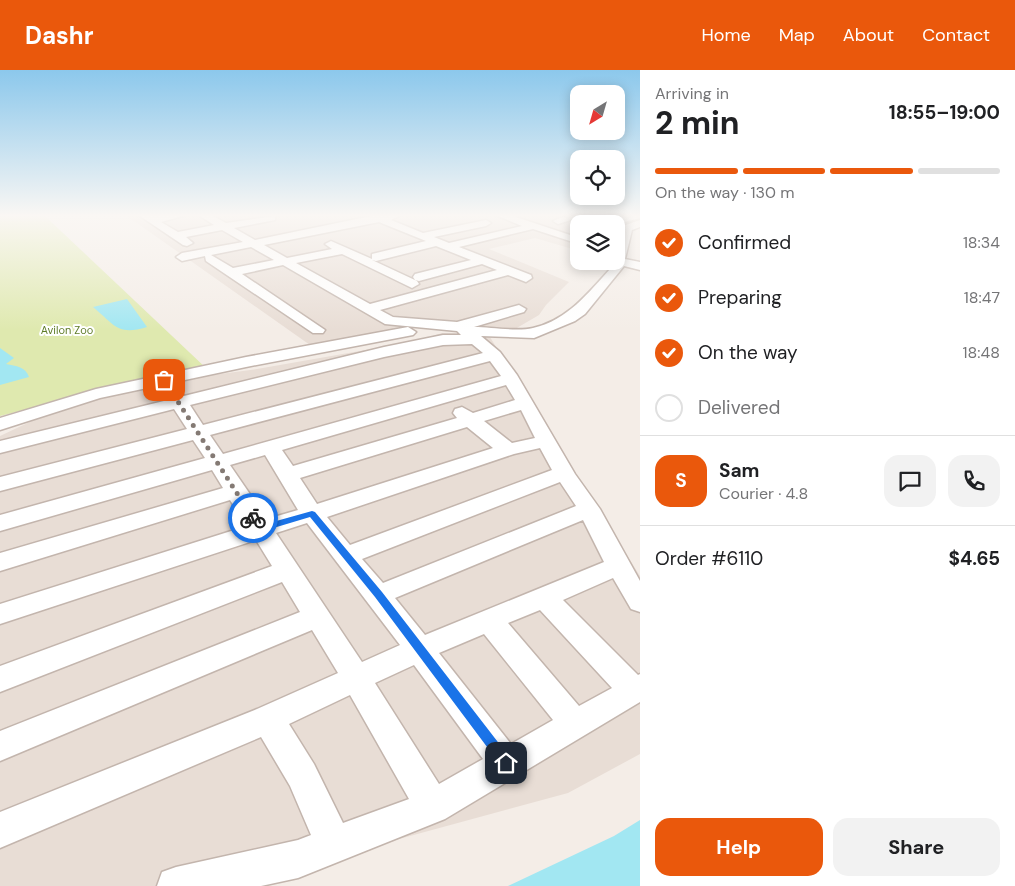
<!DOCTYPE html>
<html lang="en">
<head>
<meta charset="utf-8">
<style>
	:root { --surface:#fff; --page:#f2f2f2; --text:#202124; --muted:#757577; --line:#e0e0e0; --accent:#ea580c }
	body { margin:0; font-family:"DM Sans",sans-serif; background:var(--page); color:var(--text); height:100vh; display:flex; flex-direction:column; font-size:19px; white-space:nowrap }
	* { box-sizing:border-box; margin:0 }
	p { font-size:16px; color:var(--muted) }
	.icon { flex:none; width:28px; height:28px; fill:none; stroke:currentColor; stroke-width:2; stroke-linecap:round; stroke-linejoin:round }
	.map { position:relative; flex:1; overflow:hidden }
	.sheet { display:flex; flex-direction:column; background:var(--surface); width:375px }
	.sheet>* { flex:none }
	.needle { width:32px; rotate:217deg }
	.buttons { position:absolute; left:570px; top:15px; display:grid; gap:10px }
	.buttons a { display:grid; place-items:center; width:55px; height:55px; border-radius:10px; background:var(--surface); box-shadow:0 2px 12px #0003; font-size:25px }
	.pin { position:absolute; display:grid; place-items:center; width:42px; height:42px; color:#fff; margin:-21px; border-radius:10px; box-shadow:0 2px 8px #0006 }
	.courier { position:absolute; display:grid; place-items:center; width:50px; height:50px; margin:-25px; border:4px solid #1a73e8; border-radius:50%; background:#fff; color:#222; box-shadow:0 1px 6px #0007 }
	.head em { font-style:normal; font-weight:700 }
	.head div { display:flex; flex-direction:column-reverse }
	.head { display:flex; align-items:center; justify-content:space-between; height:85px; padding:0 15px }
	h1 { font-size:32px; font-weight:700; line-height:38px }
	.bar { display:grid; grid-template-columns:repeat(4,1fr); gap:8px 5px; align-content:center; height:60px; padding:0 15px }
	.bar i { height:6px; border-radius:4px; background:var(--line) }
	.bar .current { background:var(--accent) }
	.bar p { grid-column:span 4 }
	.line { display:flex; align-items:center; gap:12px; padding:0 15px; border-top:1px solid var(--line) }
	.line div { flex:1 }
	.round { display:grid; place-items:center; flex:none; width:52px; height:52px; border-radius:15px; background:var(--page) }
	ol { padding:0 15px; list-style:none }
	li { display:flex; align-items:center; gap:15px; height:55px }
	li p { margin-inline-start:auto }
	li .icon { padding:5px; border-radius:50%; background:var(--accent); color:#fff; stroke-width:4 }
	li:last-child { color:var(--muted) }
	li i { width:28px; height:28px; border:2px solid var(--line); border-radius:50% }
	.action { display:flex; gap:10px; margin-top:auto; padding:10px 15px }
	.action a { flex:1; height:58px; border-radius:15px; background:var(--accent); color:#fff; font-size:20px; font-weight:700; line-height:58px; text-align:center }
	.action a+a { background:var(--page); color:var(--text) }
	header { display:flex; align-items:center; gap:30px; box-sizing:border-box; height:70px; padding:0 25px; background:var(--accent); color:#fff }
	header strong { font-size:24px }
	nav { display:flex; gap:28px; margin-inline-start:auto; font-size:18px }
	main { display:flex; flex:1; min-height:0 }
	.map>svg:first-child { display:block }
</style>
</head>
<body>
<header>
<strong>Dashr</strong>
<nav><a>Home</a><a>Map</a><a>About</a><a>Contact</a></nav>
</header>
<main>
<div class="map">
<svg width="640" height="816" viewBox="0 0 640 816">
	<rect width="100%" height="100%" fill="#f4ede7"/>
	<!-- residential -->
	<path fill="#e8ddd5" d="M127 146H640V153L616 160V154H579V179L576 180 535 168 489 179 569 212 546 235 539 245 515 259 410 256 401 261 310 275Z
		M442 263 488 264 640 506V684L568 723 226 816H0V366L70 333 155 316 175 310 257 299 417 271Z"/>
	<!-- green -->
	<path fill="#dfe9af" d="M0 146H45L207 299 99 321 0 346Z"/>
	<!-- water -->
	<path fill="#a2e7f2" d="M127 229 147 257C117 266 115 255 93 237Z
		M0 278 14 288 6 294C16 296 26 297 29 307L0 315Z
		M640 750V816H508L614 766Z"/>
	<g fill="none" stroke-linecap="round" stroke-linejoin="round">
		<!-- minor casing -->
		<g stroke="#c3b5ad" stroke-width="3">
			<path id="minor" d="M140 146H183L161 152 178 162 214 155 200 146H213L226 153 275 146V150L234 158 255 170 371 146H399L391 150 423 163 486 150 491 153 486 156 434 167 449 173 522 156 498 146H513L579 168V174L533 159 459 177 531 205 532 208 526 212 508 205 380 240 393 247 457 252 519 235 526 239 524 242 474 257C491 257 517 262 533 258 568 250 588 223 611 198L613 191H616V178L623 156 640 150V157L632 160 625 189 640 192V200L624 196 585 244 575 251 534 268 481 266 500 282 517 305 575 404 600 439 640 511V542L631 539 613 508 563 530 638 605 640 604V632L445 749 298 808 261 816H157L162 802 176 797 298 770 311 765 290 716 261 667 0 778V742L257 639 338 603 312 560 0 691V661L300 542 282 512 0 622V596L272 496 256 470 0 554V534L247 456 230 430 0 501V483L223 418 212 400 0 461V445L205 388 193 370 0 421V407L187 359 174 339 0 383V371L168 330 162 320 165 316H177L184 326 384 277 443 265H461L457 261 385 254 283 195 242 204 325 260 323 263H313L206 191 205 186 182 191 176 187 182 183 243 172 222 160 186 167 193 173 187 176 183 175ZM379 152 426 171 372 184V189L331 171 325 174 332 179 287 188 264 175ZM436 176 471 190 415 204 413 207 415 210 419 211 482 194 497 200 370 234 296 193 342 184 412 218 419 214 417 211 372 190 376 191ZM251 177 274 190 233 198 211 185ZM472 274 483 283 203 355 190 335 384 287 443 275ZM490 291 501 306 223 384 210 365ZM506 315 515 330 473 343 462 337 455 339 453 343 457 348 293 396 282 380ZM521 340 535 368 512 373 484 351ZM467 357 493 378 317 434 300 408ZM540 378 552 400 350 475 327 447 514 384ZM265 385 298 440 267 449 230 395ZM560 412 576 436 383 513 362 489ZM583 450 604 492 425 565 395 528ZM307 453 400 575 362 592 276 463ZM540 540 612 618 579 636 508 553ZM484 564 553 650 511 674 439 583ZM414 595 483 689 439 714 375 613ZM350 625 409 729 343 753 314 694 289 654Z
				M565 146H583L558 154 553 151Z
				M624 146H640V148L616 154H599Z
				M408 257 416 262 413 265 246 297 100 328 0 360V348L96 319 246 287Z"/>
		</g>
		<!-- minor -->
		<use href="#minor" fill="#fff" fill-rule="evenodd"/>
	</g>
	<!-- sky -->
	<linearGradient id="sky" x2="0" y2="1"><stop stop-color="#8cc8ec"/><stop offset="0.56" stop-color="#faf7f4"/><stop offset="1" stop-color="#faf7f4" stop-opacity="0"/></linearGradient>
	<rect width="640" height="260" fill="url(#sky)"/>
	<!-- route -->
	<path fill="#1a73e8" d="M312 441 315 442 382 522 511 689 513 693 511 697 506 699 502 697 375 527 310 447 260 462 256 461 248 448 256 446 262 455Z"/>
	<g fill="none" stroke-linecap="round" stroke-linejoin="round">
		<!-- done -->
		<path stroke="#847a74" stroke-width="5" stroke-dasharray="0 9" d="M164 310 253 448"/>
	</g>
	<g text-anchor="middle" stroke-width="4" stroke-linejoin="round" paint-order="stroke">
		<!-- far-park labels -->
		<g font-size="11" fill="#5e7b27" stroke="#fff">
			<text x="67" y="264">Avilon Zoo</text>
		</g>
	</g>
</svg>
<div class="buttons">
<a><svg class="needle" viewBox="-14 -14 28 28"><path d="M0-13l5 13h-10z" fill="#e53935"/><path d="M0 13l5-13h-10z" fill="#757577"/></svg></a>
<a><svg class="icon" aria-label="locate" viewBox="0 0 24 24"><circle cx="12" cy="12" r="6"/><path d="M12 2v4M12 18v4M2 12h4M18 12h4"/></svg></a>
<a><svg class="icon" aria-label="layers" viewBox="0 0 24 24"><path d="M12 4l9 5-9 5-9-5zM3 14l9 5 9-5"/></svg></a>
</div>
<div class="pin" style="left:164px;top:310px;background:#ea580c"><svg class="icon" aria-label="bag" viewBox="0 0 24 24"><path d="M5 8h14l-1 12H6zM9 8a3 3 0 0 1 6 0"/></svg></div>
<div class="pin" style="left:506px;top:693px;background:#1f2937"><svg class="icon" aria-label="home" viewBox="0 0 24 24"><path d="M3 11l9-7 9 7M6 9v11h12V9"/></svg></div>
<div class="courier" style="left:253px;top:448px"><svg class="icon" aria-label="bike" viewBox="0 0 24 24"><circle cx="6" cy="16" r="4"/><circle cx="18" cy="16" r="4"/><path d="M6 16l4-8h5l3 8M10 8l3 8H6M13 5h3"/></svg></div>
</div>
<section class="sheet">
<div class="head"><div><h1>2 min</h1><p>Arriving in</p></div><em>18:55–19:00</em></div>
<div class="bar"><i class="current"></i><i class="current"></i><i class="current"></i><i></i><p>On the way · 130 m</p></div>
<ol>
<li><svg class="icon" aria-label="check" viewBox="0 0 24 24"><path d="M5 12l5 5 9-10"/></svg>Confirmed<p>18:34</p></li>
<li><svg class="icon" aria-label="check" viewBox="0 0 24 24"><path d="M5 12l5 5 9-10"/></svg>Preparing<p>18:47</p></li>
<li><svg class="icon" aria-label="check" viewBox="0 0 24 24"><path d="M5 12l5 5 9-10"/></svg>On the way<p>18:48</p></li>
<li><i></i>Delivered</li>
</ol>
<div class="line" style="height:90px"><b class="round" style="background:var(--accent);color:#fff">S</b><div><b>Sam</b><p>Courier · 4.8</p></div><a class="round"><svg class="icon" aria-label="chat" viewBox="0 0 24 24"><path d="M4 5h16v11H9l-5 4z"/></svg></a><a class="round"><svg class="icon" aria-label="phone" viewBox="0 0 24 24"><path d="M5 4h4l2 5-3 2q2 4 5 5l2-3 5 2v4C11 20 4 13 5 4z"/></svg></a></div>
<div class="line" style="height:65px"><div>Order #6110</div><b>$4.65</b></div>
<div class="action"><a>Help</a><a>Share</a></div>
</section>
</main>
</body>
</html>
